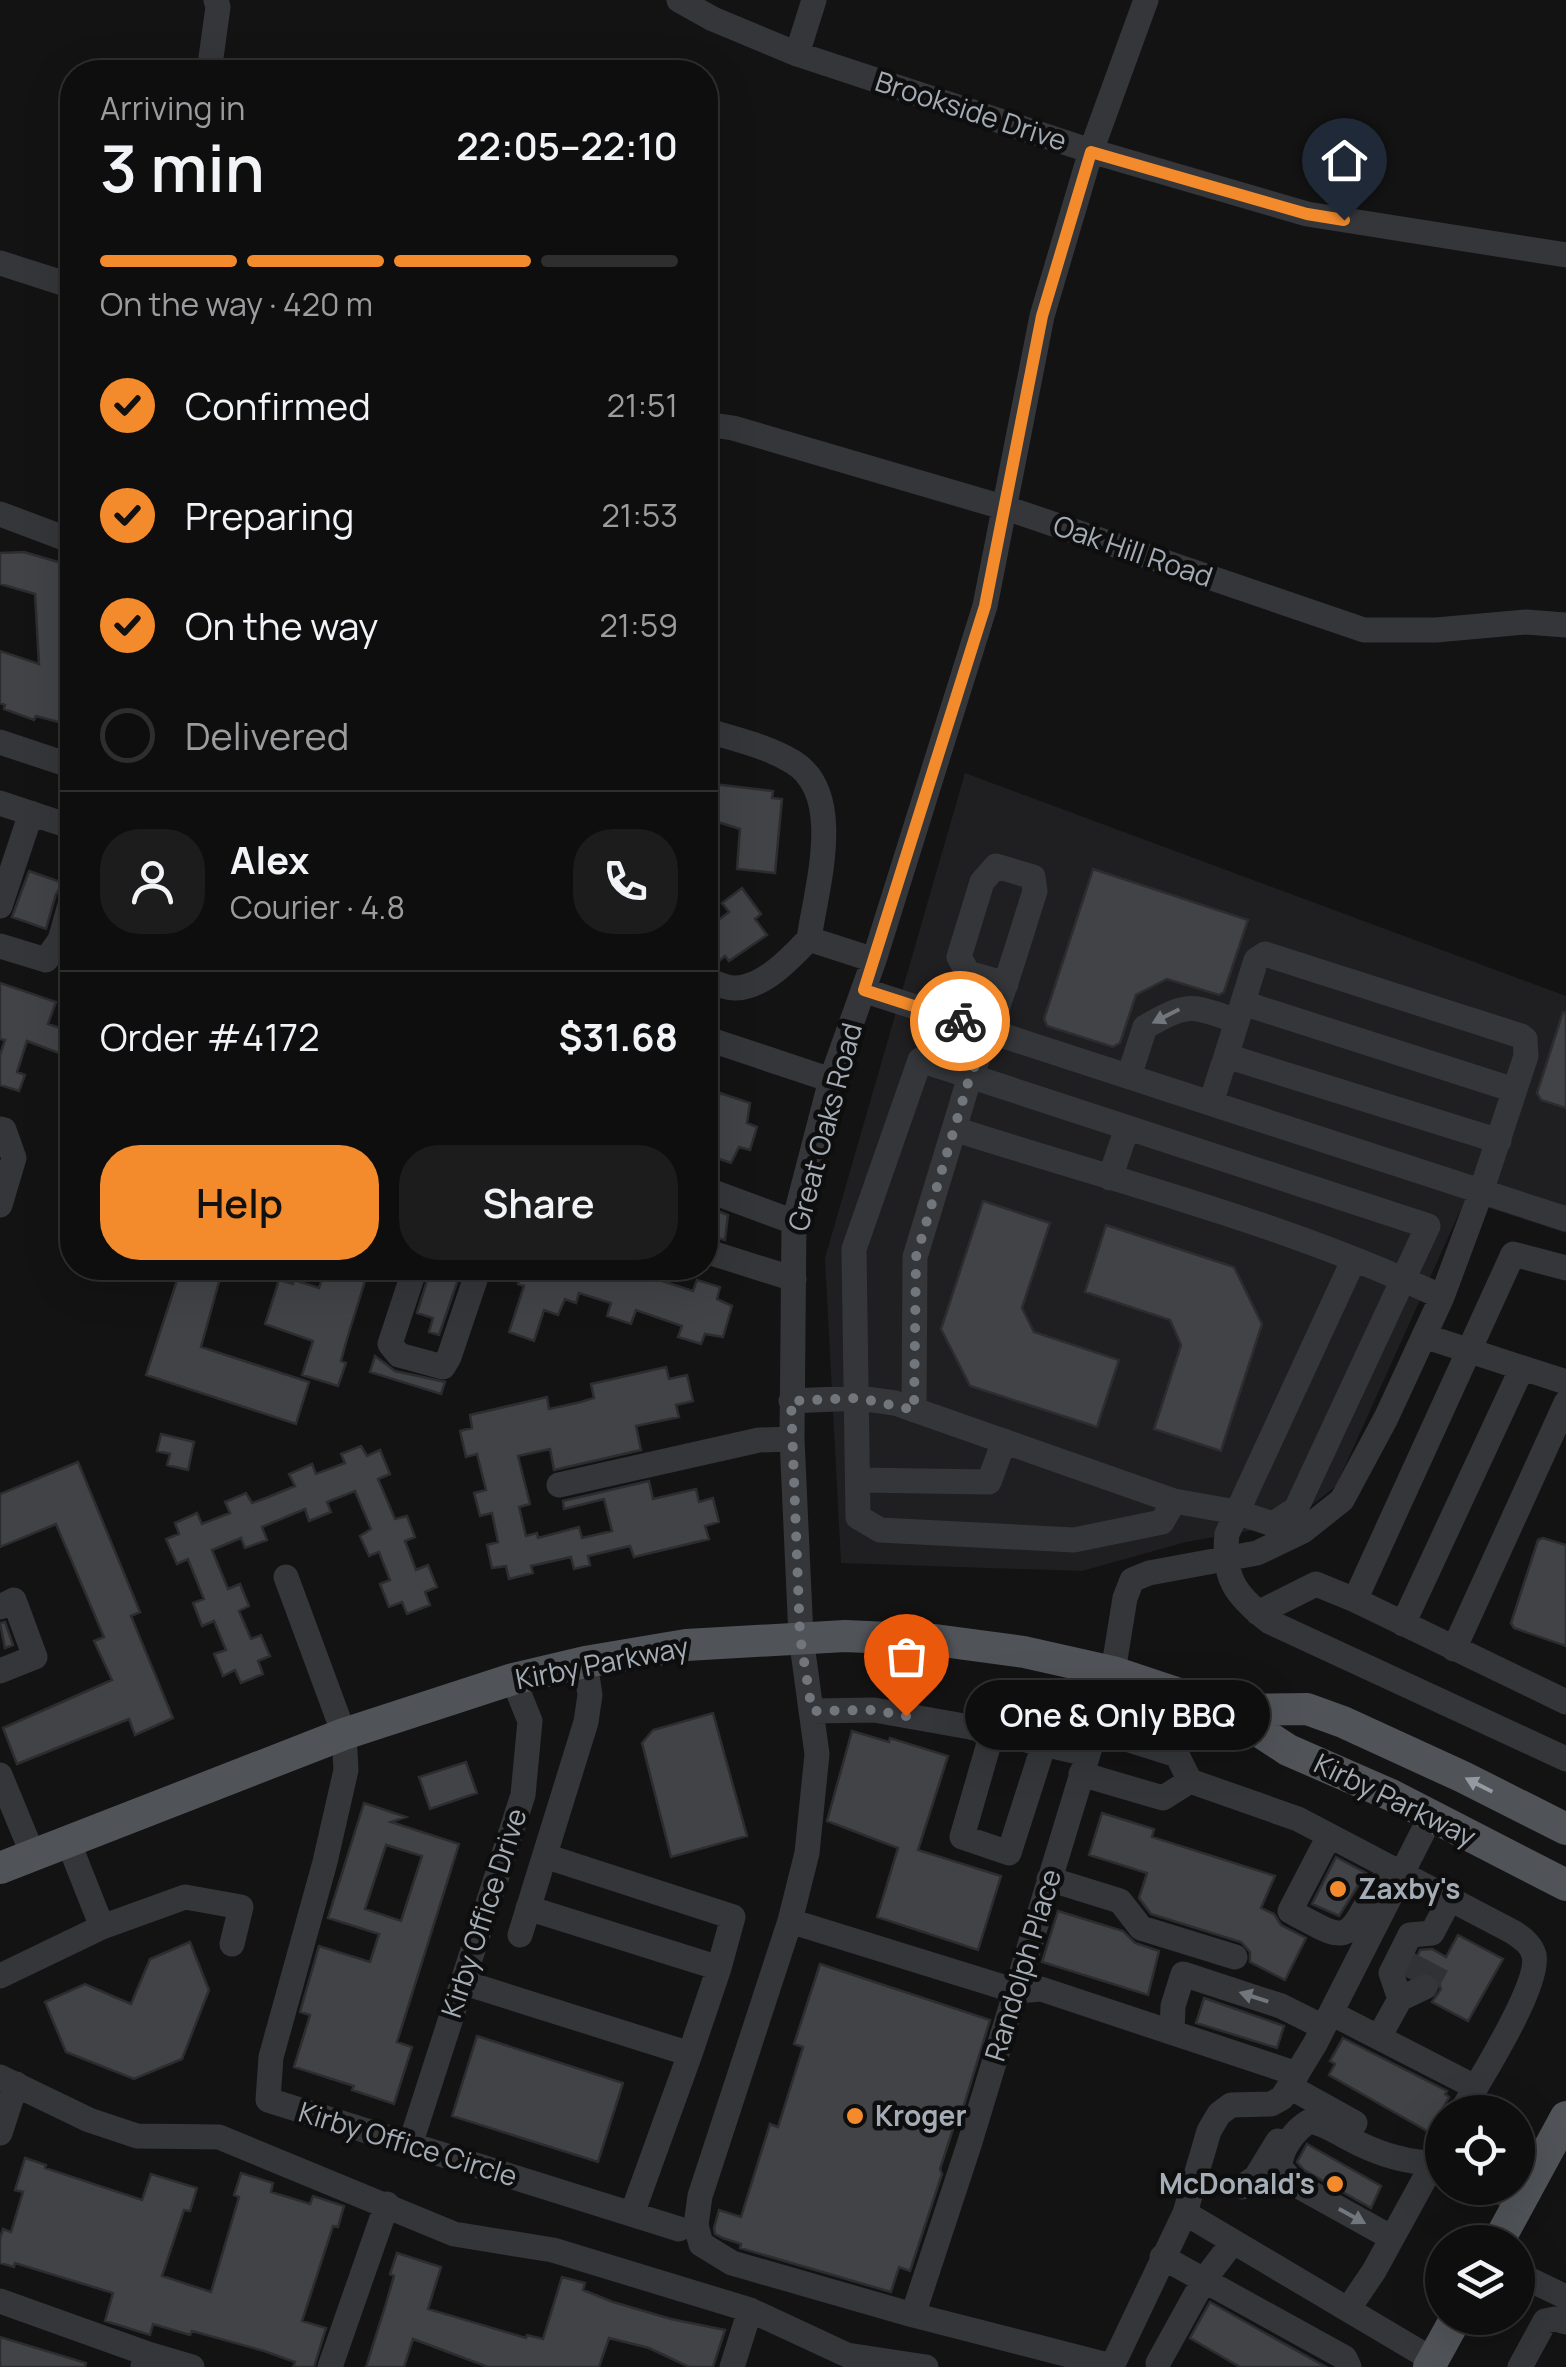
<!DOCTYPE html>
<html lang="en">
<head>
<meta charset="utf-8">
<style>
	:root { --surface:#0e0e0f; --page:#1c1c1d; --text:#f1f3f6; --muted:#9b9c9e; --line:#2e2e2f; --accent:#f38b2c }
	body { margin:0; font-family:Manrope,sans-serif; background:var(--page); color:var(--text); height:100vh; display:flex; flex-direction:column; font-size:38px; white-space:nowrap }
	* { box-sizing:border-box; margin:0 }
	p { font-size:32px; color:var(--muted) }
	.icon { flex:none; width:55px; height:55px; fill:none; stroke:currentColor; stroke-width:2; stroke-linecap:round; stroke-linejoin:round }
	.map { position:relative; flex:1; overflow:hidden }
	.drawer { position:absolute; left:60px; top:60px; width:658px; height:1220px; display:flex; flex-direction:column; background:var(--surface); border-radius:40px; box-shadow:0 10px 40px #0002,0 0 0 2px var(--line) }
	.drawer>* { flex:none }
	.buttons { position:absolute; left:1425px; top:2095px; display:grid; gap:20px }
	.buttons a { display:grid; place-items:center; width:110px; height:110px; border-radius:50%; background:var(--surface); box-shadow:0 10px 40px #0002,0 0 0 2px var(--line); font-size:50px }
	.pin { position:absolute; display:grid; place-items:center; width:85px; height:85px; color:#fff; margin:-102px -42px; border-radius:50% 50% 50% 0; rotate:-45deg; box-shadow:0 0 10px #0007 }
	.pin .icon { rotate:45deg }
	.courier { position:absolute; display:grid; place-items:center; width:100px; height:100px; margin:-50px; border:8px solid #f38b2c; border-radius:50%; background:#fff; color:#222; box-shadow:0 2px 12px #0007 }
	.bubble { position:absolute; height:70px; border-radius:35px; background:var(--surface); box-shadow:0 10px 40px #0002,0 0 0 2px var(--line); font-size:32px; font-weight:600; line-height:70px; text-align:center }
	.overview em { font-style:normal; font-weight:600 }
	.overview div { display:flex; flex-direction:column-reverse }
	.overview { display:flex; align-items:center; justify-content:space-between; height:170px; padding:0 40px }
	h1 { font-size:65px; font-weight:600; line-height:75px }
	.bar { display:grid; grid-template-columns:repeat(4,1fr); gap:15px 10px; align-content:center; height:120px; padding:0 40px }
	.bar i { height:12px; border-radius:8px; background:var(--line) }
	.bar .current { background:var(--accent) }
	.bar p { grid-column:span 4 }
	.line { display:flex; align-items:center; gap:25px; padding:0 40px; border-top:2px solid var(--line) }
	.line div { flex:1 }
	.round { display:grid; place-items:center; flex:none; width:105px; height:105px; border-radius:40px; background:var(--page) }
	ol { padding:0 40px; list-style:none }
	li { display:flex; align-items:center; gap:30px; height:110px }
	li p { margin-inline-start:auto }
	li .icon { padding:10px; border-radius:50%; background:var(--accent); color:#111; stroke-width:4 }
	li:last-child { color:var(--muted) }
	li i { width:55px; height:55px; border:5px solid var(--line); border-radius:50% }
	.button { display:flex; gap:20px; margin-top:auto; padding:20px 40px }
	.button a { flex:1; height:115px; border-radius:40px; background:var(--accent); color:#111; font-size:40px; font-weight:600; line-height:115px; text-align:center }
	.button a+a { background:var(--page); color:var(--text) }
	.map>svg:first-child { display:block }
</style>
</head>
<body>
<div class="map">
<svg width="1566" height="2367" viewBox="0 0 1566 2367">
	<rect width="100%" height="100%" fill="#131314"/>
	<!-- built -->
	<path fill="#1f1f21" d="M965 773 1566 996V1233L1465 1200 1336 1486 1288 1524 1186 1542 1082 1571 841 1563 825 1258Z"/>
	<!-- building -->
	<path fill="#424347" stroke="#2d2d30" stroke-width="2.5" fill-rule="evenodd" d="M24 552 65 564V567L72 566V714L70 713 66 724 36 716 34 720 4 709 5 705 0 703V651L39 664 35 594 0 584V553Z
		M705 783 773 791 772 798 782 799 775 873 737 869 740 829 705 818Z
		M1093 869 1248 920 1224 992 1219 995 1167 979 1136 995 1120 1043 1113 1047 1047 1026 1044 1019Z
		M29 871 63 883 56 894 46 929 12 917Z
		M742 888 761 914 755 919 767 935 729 961 725 956 718 962 705 944V930L729 912 722 903Z
		M0 983 56 1002 48 1024 72 1032V1058L27 1041 17 1072 25 1075 19 1091 0 1085V1055L5 1040 0 1039Z
		M1563 1012 1566 1013V1108L1541 1100 1537 1093Z
		M720 1093 750 1103 747 1123 757 1127 750 1150 739 1147 731 1163 705 1154V1109L712 1112Z
		M983 1201 1050 1223 1022 1308 1034 1332 1119 1360 1097 1427 970 1386 941 1329Z
		M705 1206 728 1215 725 1240 705 1235Z
		M1106 1225 1234 1267 1262 1324 1221 1451 1154 1429 1181 1345 1170 1320 1085 1292Z
		M181 1268H210L222 1271 201 1347 309 1382 296 1424 146 1375Z
		M326 1268H369L347 1339 341 1361 346 1363 338 1386 302 1375 313 1341 265 1324 279 1280 293 1284 294 1280 319 1288Z
		M431 1268H462L439 1335 429 1332 433 1318 417 1313Z
		M524 1268H649L646 1276 693 1291 697 1280 720 1287 717 1299 732 1306 723 1337 705 1334 701 1344 678 1337 682 1326 636 1310 631 1324 607 1316 611 1303 579 1293 576 1303 565 1299 558 1315 544 1310 534 1341 509 1332 524 1286 518 1284Z
		M375 1356 395 1371 445 1382 441 1394 370 1372Z
		M666 1367 669 1379 687 1375 693 1401 676 1405 679 1417 636 1426 641 1450 554 1470 550 1449 518 1456 530 1504 519 1507 526 1536 537 1533 538 1538 579 1527 582 1538 612 1531 604 1499 564 1509 563 1501 649 1481 653 1499 696 1489 699 1502 713 1498 719 1522 705 1526 709 1539 634 1557 630 1546 588 1556 590 1565 574 1569 571 1557 531 1566 533 1573 509 1579 506 1566 492 1568 487 1545 498 1542 492 1513 480 1516 474 1493 486 1490 477 1454 466 1457 460 1431 472 1428 470 1415 547 1397 549 1409 581 1402 594 1398 591 1384Z
		M161 1434 194 1442 188 1470 167 1465 170 1454 157 1451Z
		M361 1446 367 1456 380 1450 390 1474 378 1479 395 1519 407 1516 415 1537 405 1541 416 1570 428 1565 437 1587 425 1592 430 1605 407 1614 402 1602 389 1607 380 1584 390 1580 379 1552 369 1556 360 1536 371 1529 355 1491 327 1502 331 1512 309 1521 305 1509 262 1527 267 1540 245 1548 241 1538 212 1550 228 1589 240 1584 249 1606 239 1611 251 1639 261 1635 270 1656 258 1661 263 1674 241 1683 235 1670 223 1676 214 1654 226 1650 214 1621 202 1626 193 1603 204 1599 188 1559 177 1564 166 1539 179 1534 175 1523 197 1513 202 1524 230 1513 225 1502 246 1493 252 1503 266 1498 295 1486 289 1474 312 1464 316 1474 345 1463 341 1454Z
		M78 1462 140 1612 131 1616 173 1718 135 1735 129 1719 17 1764 3 1728 112 1680 94 1641 104 1637 56 1524 0 1547V1494Z
		M1543 1538 1566 1545V1646L1514 1628 1511 1623 1538 1540Z
		M5 1622 13 1645 5 1648 0 1623Z
		M713 1713 747 1836 671 1857 642 1743 653 1730Z
		M852 1731 889 1742 890 1738 948 1756 918 1850 1001 1876 978 1950 877 1917 898 1848 827 1821Z
		M466 1762 477 1793 430 1809 419 1777Z
		M364 1803 406 1817 391 1822 459 1844 397 2042 412 2047 394 2104 352 2090 354 2086 294 2067 310 2015 300 2012 319 1946 370 1962 379 1934 328 1918ZM386 1845 422 1856 401 1921 365 1909Z
		M1102 1813 1154 1829 1152 1837 1275 1876 1261 1908 1274 1914 1281 1925 1306 1938 1285 1980 1250 1962V1952L1241 1942 1151 1914 1139 1898 1147 1873 1089 1855Z
		M1336 1857 1366 1873 1339 1916 1312 1904Z
		M1058 1911 1123 1931 1135 1943 1159 1951 1148 1995 1042 1962Z
		M1458 1935 1503 1959 1468 2021 1432 2002 1441 1989 1435 1974 1425 1971 1409 1974 1420 1950 1432 1949 1446 1957Z
		M190 1942 209 1990 182 2059 134 2079 66 2052 45 2002 85 1984 131 2004 150 1959Z
		M820 1964 990 2020 957 2128 954 2126 940 2169 942 2174 910 2271 899 2267 891 2292 740 2248 741 2244 723 2238 715 2234 714 2228 719 2210 741 2217 770 2124 778 2127 803 2047 794 2044Z
		M1204 1998 1284 2026 1277 2048 1196 2023Z
		M477 2036 623 2083 598 2162 452 2116Z
		M1343 2038 1447 2091 1445 2094 1449 2097 1429 2132 1329 2075 1335 2064 1330 2061Z
		M1307 2144 1381 2186 1371 2208 1304 2170 1297 2162Z
		M25 2158 46 2165 45 2168 142 2200 151 2174 197 2188 190 2211 184 2210 162 2276 211 2292 239 2197 234 2195 241 2173 273 2183 271 2192 310 2204 313 2196 344 2206 338 2227 333 2226 302 2321 326 2328 314 2367H293L295 2362 264 2351 192 2331 190 2335 153 2324 150 2335 105 2321 113 2293 15 2263 14 2267 0 2263V2238L3 2229 11 2232 23 2192 15 2190Z
		M397 2253 441 2267 428 2309 526 2338 527 2335 543 2339 562 2277 585 2283 583 2290 613 2302 671 2319 725 2330 713 2367H689L649 2348 609 2338 599 2367H488L413 2339 404 2367H366L385 2307 394 2276 390 2274Z
		M1210 2302 1265 2333 1326 2367H1240L1190 2338Z
		M0 2337 86 2363 85 2367H0Z"/>
	<g fill="none" stroke-linecap="round" stroke-linejoin="round">
		<!-- minor-tunnel -->
		<path stroke="#303234" stroke-width="25" stroke-dasharray="25 12" stroke-linecap="butt" d="M1404 1976 1421 1944
			M1425 1987 1442 1955"/>
		<!-- minor -->
		<path stroke="#343639" stroke-width="25" d="M679 0 713 19 797 54 1091 151 1307 214 1566 255
			M1146 0 1091 151 1042 316 985 606 874 960 831 1080 794 1222 792 1439 801 1637 817 1754 807 1853 790 1921 700 2196 696 2225 701 2244 732 2263 913 2315 1108 2365 1115 2360 1185 2213 1209 2131 1219 2114 1231 2105 1271 2104 1282 2098 1315 2044 1431 1816
			M797 54 814 0
			M209 72 218 7 216 0
			M0 263 72 286
			M705 424 733 428 1006 508 1364 630H1436L1526 622 1566 625
			M0 514 72 541
			M705 730C734 739 767 746 793 762 846 794 816 889 809 939
			M0 742 72 766
			M0 803 72 827
			M0 906 31 813
			M809 939 874 960
			M0 946 46 960 60 940 72 898
			M705 979C714 982 727 989 736 988 764 987 791 958 809 939
			M1006 984 968 973 959 957 982 882 996 866 1033 877 1035 891C1015 954 997 1017 970 1076L1428 1226 1296 1509 1273 1524 1236 1512 1174 1501 1162 1522 1074 1540 880 1530 858 1517 854 1249 920 1060 970 1076 954 1129C1117 1181 1287 1224 1442 1297
			M863 990 1566 1219
			M1243 1003 1514 1090
			M705 1038 831 1080
			M1129 1076 1145 1027C1189 1002 1190 1005 1237 1021
			M1211 1103 1223 1065 1233 1058 1499 1141
			M0 1129 4 1130 14 1158 0 1205
			M1110 1178 1127 1128
			M705 1189 794 1222
			M705 1251 794 1279
			M1354 1259 1227 1534C1222 1578 1236 1596 1270 1622L1566 1759
			M140 1268H147
			M415 1268 390 1344 399 1355 443 1367 449 1357 479 1268
			M1424 1336 1566 1382
			M791 1401 859 1398 895 1403 1174 1501
			M914 1410 915 1257 954 1129
			M858 1480 989 1482 1004 1441
			M559 1485 759 1440 792 1439
			M286 1577 344 1734 346 1770 325 1862 271 2057 268 2100 679 2229
			M1355 1600 1566 1702
			M0 1607 14 1600 35 1657 0 1671
			M1258 1613 1316 1584 1355 1600 1513 1254 1566 1268
			M1403 1624 1522 1368
			M1454 1649 1566 1403
			M813 1711 874 1710 970 1727 1087 1754
			M1095 1729 1177 1755 1190 1781
			M992 1733 962 1837 1009 1853 1044 1744
			M1081 1774 1163 1798 1190 1781 1298 1819 1513 1932C1522 1938 1531 1944 1534 1955 1541 1984 1478 2083 1461 2112
			M0 1775 33 1855
			M1329 1836 1290 1911C1349 1943 1345 1945 1377 1885
			M545 1856 733 1917 719 1968
			M1049 1879 1120 1901 1141 1928 1235 1957
			M528 1908 719 1968 690 2054
			M790 1921 1016 1991 1041 1989 1297 2074
			M102 1927 185 1897 241 1907 232 1944
			M520 1935 586 1722 590 1695 585 1662
			M0 1976 102 1927 68 1841
			M462 1982 690 2054 632 2214
			M1400 1999 1425 1987
			M1331 2013 1475 2087
			M1172 2032 1173 2006 1183 1974 1281 2006 1323 2027
			M1379 2037 1400 1999 1391 1973 1410 1935 1432 1933 1450 1899
			M0 2077 89 2120 137 2136 219 2137 454 2234 553 2250 750 2310 847 2355 926 2367
			M1290 2087 1355 2123
			M0 2133 16 2084
			M410 2145 523 1795 530 1721 513 1679
			M1242 2187 1256 2177 1278 2141
			M1492 2188 1521 2202
			M1185 2213 1433 2360
			M1392 2238 1293 2183 1280 2167C1280 2150 1295 2129 1310 2121 1325 2124 1335 2131 1348 2138 1374 2152 1397 2160 1427 2163
			M1162 2257 1345 2358 1349 2367
			M1518 2274 1566 2297
			M0 2301 148 2354
			M1349 2308 1374 2271 1442 2147
			M913 2315 969 2145 1113 1672 1125 1598 1132 1580 1149 1573 1257 1553 1303 1531 1342 1500 1386 1418 1442 1297 1481 1192 1526 1056 1525 1039 1521 1036 1265 954 1256 960 1224 1063
			M1158 2363 1204 2280 1233 2242
			M143 2366 148 2354 192 2367
			M330 2367 387 2204
			M732 2367 750 2310
			M1520 2367 1545 2321 1555 2319 1566 2322"/>
		<!-- major -->
		<path stroke="#505358" stroke-width="32" d="M1227 1710 1307 1709 1343 1722 1463 1777 1566 1829
			M0 1868 344 1734 513 1679 585 1662 686 1645 845 1636 935 1640 1024 1652 1113 1672 1227 1710 1288 1750 1391 1795 1566 1885
			M1498 2242 1566 2117
			M1429 2367 1456 2318"/>
	</g>
	<!-- one-way arrows -->
	<defs><path id="oneway-solid" d="M-6-.8H1V-3.2L6.5 0L1 3.2V.8H-6Z" transform="scale(2.5)"/></defs>
	<g fill="#72777d">
		<use href="#oneway-solid" transform="translate(1166 1016) rotate(153)"/>
		<use href="#oneway-solid" transform="translate(1254 1997) rotate(-162)"/>
		<use href="#oneway-solid" transform="translate(1352 2216) rotate(29)"/>
	</g>
	<use fill="#939aa2" href="#oneway-solid" transform="translate(1479 1785) rotate(-153)"/>
	<g fill="none" stroke-linecap="round" stroke-linejoin="round">
		<!-- done -->
		<path stroke="#71767d" stroke-width="10" stroke-dasharray="0 18" d="M906 1716 874 1710 812 1711 800 1636 791 1401 859 1398 914 1410 916 1257 970 1076 991 1031 960 1021"/>
		<!-- route -->
		<path stroke="#f38b2c" stroke-width="12" d="M960 1021 864 990 985 606 1042 316 1091 152 1307 214 1344 220"/>
	</g>
	<!-- markers -->
	<g fill="#f38b2c" stroke="#0e0e0f" stroke-width="4">
		<circle cx="1338" cy="1889" r="10"/>
		<circle cx="855" cy="2116" r="10"/>
		<circle cx="1335" cy="2184" r="10"/>
	</g>
	<g text-anchor="middle" stroke-width="9" stroke-linejoin="round" paint-order="stroke">
		<!-- street labels -->
		<g font-size="28" fill="#a4acb5" stroke="#0e0e0f">
			<text transform="translate(971 111) rotate(18)" y="10">Brookside Drive</text>
			<text transform="translate(1133 551) rotate(19)" y="10">Oak Hill Road</text>
			<text transform="translate(825 1127) rotate(-75)" y="10">Great Oaks Road</text>
			<text transform="translate(602 1663) rotate(-11)" y="10">Kirby Parkway</text>
			<text transform="translate(1395 1800) rotate(26)" y="10">Kirby Parkway</text>
			<text transform="translate(484 1913) rotate(-72)" y="10">Kirby Office Drive</text>
			<text transform="translate(1023 1965) rotate(-73)" y="10">Randolph Place</text>
			<text transform="translate(408 2144) rotate(17)" y="10">Kirby Office Circle</text>
		</g>
		<!-- poi labels -->
		<g font-size="28" font-weight="bold" fill="#a4acb5" stroke="#0e0e0f" text-anchor="start">
			<text x="1358" y="1899">Zaxby's</text>
			<text x="875" y="2126">Kroger</text>
			<text x="1315" y="2194" text-anchor="end">McDonald's</text>
		</g>
	</g>
</svg>
<div class="buttons">
<a><svg class="icon" aria-label="locate" viewBox="0 0 24 24"><circle cx="12" cy="12" r="6"/><path d="M12 2v4M12 18v4M2 12h4M18 12h4"/></svg></a>
<a><svg class="icon" aria-label="layers" viewBox="0 0 24 24"><path d="M12 4l9 5-9 5-9-5zM3 14l9 5 9-5"/></svg></a>
</div>
<div class="pin" style="left:906px;top:1716px;background:#ea580c"><svg class="icon" aria-label="bag" viewBox="0 0 24 24"><path d="M5 8h14l-1 12H6zM9 8a3 3 0 0 1 6 0"/></svg></div>
<div class="pin" style="left:1344px;top:220px;background:#1f2937"><svg class="icon" aria-label="home" viewBox="0 0 24 24"><path d="M3 11l9-7 9 7M6 9v11h12V9"/></svg></div>
<div class="courier" style="left:960px;top:1021px"><svg class="icon" aria-label="bike" viewBox="0 0 24 24"><circle cx="6" cy="16" r="4"/><circle cx="18" cy="16" r="4"/><path d="M6 16l4-8h5l3 8M10 8l3 8H6M13 5h3"/></svg></div>
<div class="bubble" style="left:965px;top:1680px;width:305px">One &amp; Only BBQ</div>
<section class="drawer">
<div class="overview"><div><h1>3 min</h1><p>Arriving in</p></div><em>22:05–22:10</em></div>
<div class="bar"><i class="current"></i><i class="current"></i><i class="current"></i><i></i><p>On the way · 420 m</p></div>
<ol>
<li><svg class="icon" aria-label="check" viewBox="0 0 24 24"><path d="M5 12l5 5 9-10"/></svg>Confirmed<p>21:51</p></li>
<li><svg class="icon" aria-label="check" viewBox="0 0 24 24"><path d="M5 12l5 5 9-10"/></svg>Preparing<p>21:53</p></li>
<li><svg class="icon" aria-label="check" viewBox="0 0 24 24"><path d="M5 12l5 5 9-10"/></svg>On the way<p>21:59</p></li>
<li><i></i>Delivered</li>
</ol>
<div class="line" style="height:180px"><a class="round"><svg class="icon" aria-label="person" viewBox="0 0 24 24"><circle cx="12" cy="8" r="4"/><path d="M4 21q1-7 8-7t8 7"/></svg></a><div><b>Alex</b><p>Courier · 4.8</p></div><a class="round"><svg class="icon" aria-label="phone" viewBox="0 0 24 24"><path d="M5 4h4l2 5-3 2q2 4 5 5l2-3 5 2v4C11 20 4 13 5 4z"/></svg></a></div>
<div class="line" style="height:130px"><div>Order #4172</div><b>$31.68</b></div>
<div class="button"><a>Help</a><a>Share</a></div>
</section>
</div>
</body>
</html>
